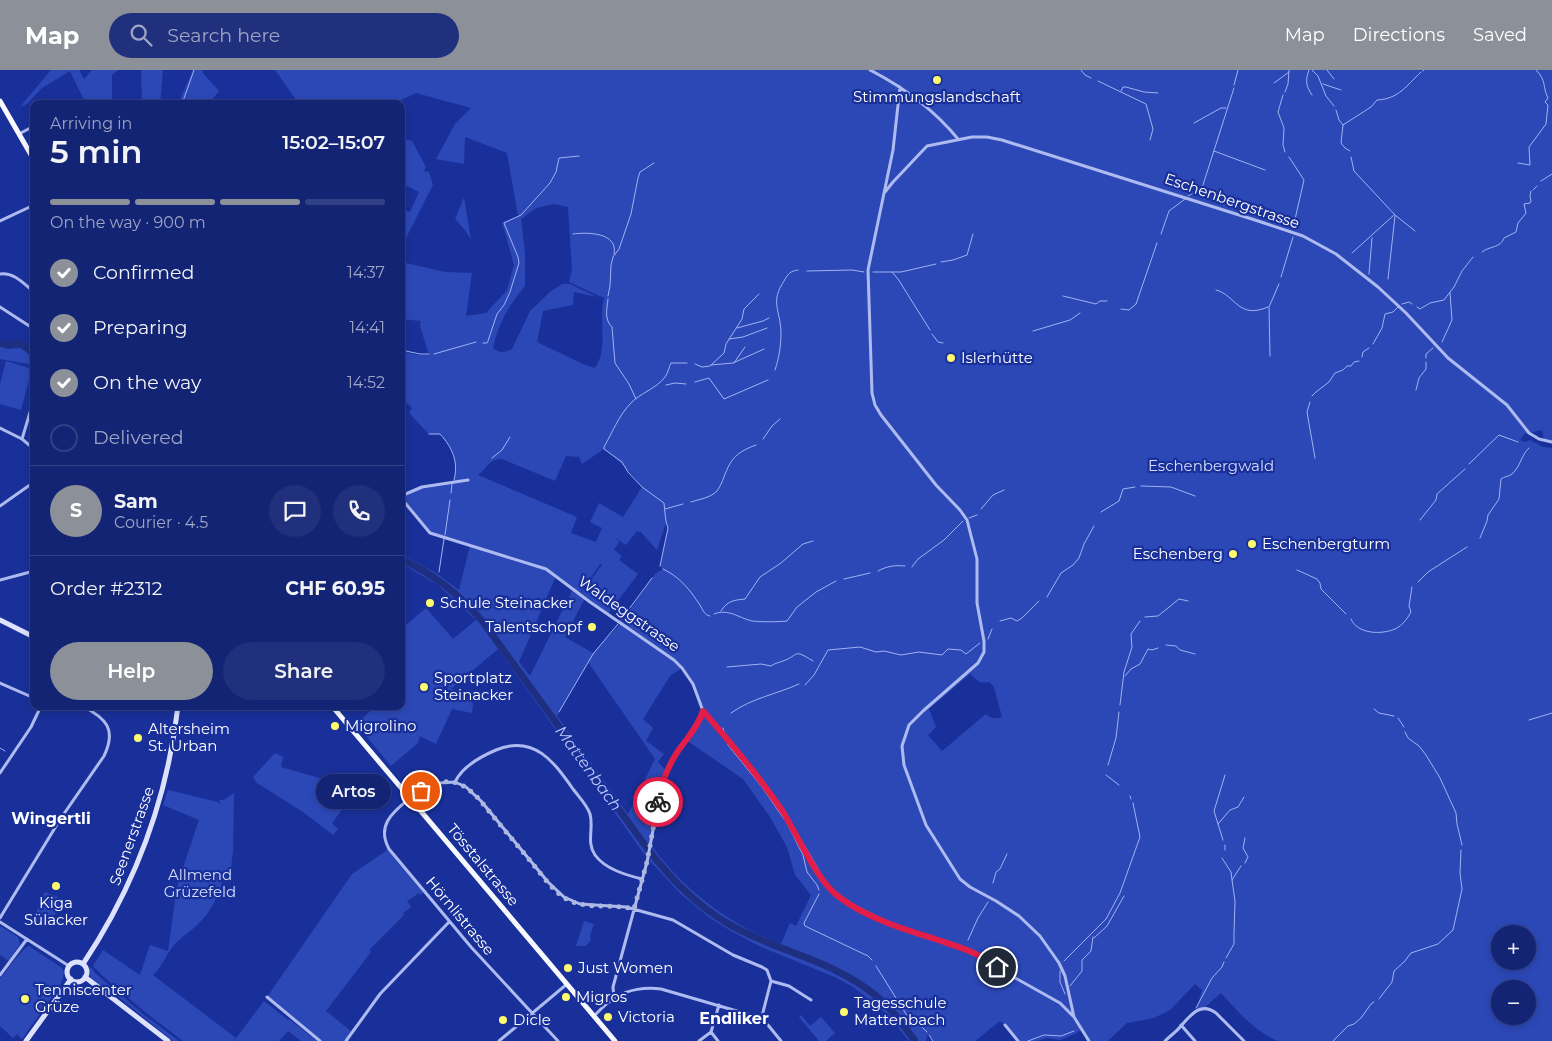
<!DOCTYPE html>
<html lang="en">
<head>
<meta charset="utf-8">
<style>
	:root { --surface:#132474; --page:#20307c; --text:#f1f3f6; --muted:#9da4c5; --line:#324186; --accent:#8c9099 }
	body { margin:0; font-family:Montserrat,sans-serif; background:var(--page); color:var(--text); height:100vh; display:flex; flex-direction:column; font-size:19px; white-space:nowrap }
	* { box-sizing:border-box; margin:0 }
	p { font-size:16px; color:var(--muted) }
	.icon { flex:none; width:28px; height:28px; fill:none; stroke:currentColor; stroke-width:2; stroke-linecap:round; stroke-linejoin:round }
	.map { position:relative; flex:1; overflow:hidden }
	.details { position:absolute; left:30px; top:30px; width:375px; height:610px; display:flex; flex-direction:column; background:var(--surface); border-radius:10px; box-shadow:0 2px 8px #0003,0 0 0 1px var(--line) }
	.details>* { flex:none }
	.buttons { position:absolute; left:1491px; top:855px; display:grid; gap:10px }
	.buttons a { display:grid; place-items:center; width:45px; height:45px; border-radius:50%; background:var(--surface); box-shadow:0 2px 8px #0003,0 0 0 1px var(--line); font-size:25px }
	.pin { position:absolute; display:grid; place-items:center; width:42px; height:42px; color:#fff; margin:-21px; border:2px solid #fff; border-radius:50%; box-shadow:0 1px 5px #0007 }
	.courier { position:absolute; display:grid; place-items:center; width:50px; height:50px; margin:-25px; border:4px solid #e11d48; border-radius:50%; background:#fff; color:#222; box-shadow:0 1px 6px #0007 }
	.bubble { position:absolute; height:35px; border-radius:18px; background:var(--surface); box-shadow:0 2px 8px #0003,0 0 0 1px var(--line); font-size:16px; font-weight:600; line-height:35px; text-align:center }
	.overview em { font-style:normal; font-weight:600 }
	.overview div { display:flex; flex-direction:column-reverse }
	.overview { display:flex; align-items:center; justify-content:space-between; height:85px; padding:0 20px }
	h1 { font-size:32px; font-weight:600; line-height:38px }
	.bar { display:grid; grid-template-columns:repeat(4,1fr); gap:8px 5px; align-content:center; height:60px; padding:0 20px }
	.bar i { height:6px; border-radius:4px; background:var(--line) }
	.bar .current { background:var(--accent) }
	.bar p { grid-column:span 4 }
	.line { display:flex; align-items:center; gap:12px; padding:0 20px; border-top:1px solid var(--line) }
	.line div { flex:1 }
	.round { display:grid; place-items:center; flex:none; width:52px; height:52px; border-radius:26px; background:var(--page) }
	ol { padding:0 20px; list-style:none }
	li { display:flex; align-items:center; gap:15px; height:55px }
	li p { margin-inline-start:auto }
	li .icon { padding:5px; border-radius:50%; background:var(--accent); color:#fff; stroke-width:4 }
	li:last-child { color:var(--muted) }
	li i { width:28px; height:28px; border:2px solid var(--line); border-radius:50% }
	.primary-button { display:flex; gap:10px; margin-top:auto; padding:10px 20px }
	.primary-button a { flex:1; height:58px; border-radius:30px; background:var(--accent); color:#fff; font-size:20px; font-weight:600; line-height:58px; text-align:center }
	.primary-button a+a { background:var(--page); color:var(--text) }
	header { display:flex; align-items:center; gap:30px; box-sizing:border-box; height:70px; padding:0 25px; background:var(--accent); color:#fff }
	header strong { font-size:24px }
	nav { display:flex; gap:28px; margin-inline-start:auto; font-size:18px }
	.search { width:350px; height:45px; background:var(--page); display:flex; align-items:center; gap:12px; box-sizing:border-box; padding:0 18px; border-radius:28px; color:var(--muted); font-size:19px }
	.map>svg:first-child { display:block }
</style>
</head>
<body>
<header>
<strong>Map</strong>
<div class="search"><svg class="icon" aria-label="search" viewBox="0 0 24 24"><circle cx="10" cy="10" r="6"/><path d="M15 15l6 6"/></svg>Search here</div>
<nav><a>Map</a><a>Directions</a><a>Saved</a></nav>
</header>
<div class="map">
<svg width="1552" height="971" viewBox="0 0 1552 971">
	<rect width="100%" height="100%" fill="#19309a"/>
	<!-- green -->
	<path fill="#2c48b7" fill-rule="evenodd" d="M51 0H79L84 9 92 0H118L112 5V34H93L92 31 83 28 70 1 42 18 27 34 20 37Z
		M141 0H163L160 34H142Z
		M193 0H203L202 2 219 21 209 34H178Z
		M275 0H1552V372L1544 371 1542 360 1524 364 1520 370 1524 372 1530 370 1543 377 1552 378V971H1278C1254 961 1238 942 1221 923L1204 938 1196 940 1202 920 1195 914 1170 940 1154 948 1127 953 1108 971H1089L1082 959 1075 964 1060 970 1047 968 1037 971H1018L1005 955 1000 951 975 971H934L928 963 926 971H909L886 943 853 917 837 908 759 876 731 861 710 848 681 824 647 788 498 579 452 618 447 617 458 621 473 633 472 643 452 639 436 674 420 666 418 673 391 696 356 654 376 636H401V559L426 538 453 569 476 550 438 515 401 493V484L436 503 459 520 470 476 430 463 401 428 417 418 454 411C459 392 453 378 440 364H429L409 343 412 338 401 328V281L417 285H429L420 256 421 251 401 249V192L445 202 472 203 466 246 486 243 507 220 514 195 502 152 518 146 507 83 465 67 464 94 436 89 455 54 471 38 416 23 393 34H299ZM554 134 568 137 572 200 569 212 604 228C598 251 609 278 595 298L583 294 537 272 543 241 573 235 574 222 597 227 570 214H562L550 222 530 241 512 279C504 283 499 283 493 278 498 254 509 235 525 216V183L521 149 536 138ZM604 379C619 391 630 401 642 417L623 447 599 433 590 452 602 458 596 472 571 463 577 447 478 405C487 398 490 388 502 389L555 411 566 386 579 387 582 394ZM666 453 668 458 660 496 663 499 655 504 621 553 593 583 565 567 585 528 580 523 600 494 595 491 602 495 581 523 608 544 638 504 619 490 622 486 614 480 619 472 610 461 617 469 626 475 637 461 641 462 657 480ZM556 506 573 519 530 606 519 592ZM588 592 655 689 628 744 557 646ZM682 598 695 618 703 641 695 659 686 670 743 709 770 747 787 777 795 805 811 825 796 856 790 853 781 874C728 854 684 820 650 774L659 728 667 702 658 692 664 684 646 671 653 658 643 649 670 606ZM970 604C977 610 979 614 989 612L994 617 1002 647C995 649 991 649 986 644L942 681 928 665 936 657 929 639ZM1500 864H1528V891H1500ZM1500 919H1528V946H1500Z
		M401 68 412 71 426 97 424 101 429 102 433 115 406 168 401 182V139L410 142 419 122 401 113Z
		M464 127 471 170 465 160 455 149Z
		M0 275 7 279 20 278 34 286V295L0 289Z
		M6 291 32 299 21 340 0 334V314Z
		M275 683 283 687 281 697 333 712 341 704 353 711 338 730 345 736 332 753 338 759 333 765 303 742 257 713 253 707Z
		M168 720 218 732 221 736 219 730H224L234 723 233 781 230 807 224 805C219 823 213 840 199 853 192 861 182 866 175 874 166 884 163 896 153 905L236 968 233 971H183L145 942 103 906 93 896 103 880 140 905 150 875 168 881 177 816 199 750 163 735Z
		M389 779 424 822 420 825 419 823 407 831 411 837 403 843 404 845 369 880 371 882 326 941 352 962 346 971H320L267 927 352 804Z
		M45 822 58 827 57 830 60 831 50 857 33 850Z
		M584 851 594 854 590 865 591 870 586 876H576Z
		M0 856 18 867 20 874 9 891 0 885Z
		M29 876 62 898 64 903 61 914 22 969 17 964 13 968 0 956V909C7 901 21 879 29 876Z
		M90 896 95 903 143 944 179 971H173L116 925C108 924 95 914 91 908 89 905 89 900 90 896Z
		M264 931 288 950 289 949 317 971H301L288 961 279 971H234Z
		M801 945 810 956 821 947 835 963 826 971H819L799 947Z"/>
	<g fill="none" stroke-linecap="round" stroke-linejoin="round">
		<!-- stream -->
		<path stroke="#a1b2f3" stroke-width="1" d="M1081 0 1085 5 1091 8
			M1309 0C1305 11 1306 16 1312 25
			M1312 0 1318 6 1326 26 1334 36
			M1327 0 1334 9
			M1423 1 1424 0
			M1098 11 1146 34 1153 59 1150 70
			M1274 13 1289 2
			M1323 14 1341 20
			M1234 15 1238 0
			M1121 21 1123 17H1126L1144 22 1158 23
			M1285 22 1288 14 1289 0
			M1283 25 1278 42 1284 58 1283 75 1285 82
			M182 34 194 0
			M1336 40 1339 50 1343 55 1341 73 1345 78 1350 81
			M1194 53 1221 38H1226
			M1343 55 1371 37 1377 30C1399 29 1407 15 1421 2
			M1214 81 1265 100
			M1289 87 1304 110 1293 158
			M1351 87 1354 101 1395 145 1415 161
			M1518 93 1530 95 1529 77 1546 54 1548 35 1545 32 1548 28C1542 16 1547 11 1536 0
			M1541 111 1552 104
			M1533 120 1537 116
			M1188 126 1202 118 1234 18
			M573 164C586 162 619 162 614 184
			M1161 164 1169 141 1185 129
			M1482 182C1489 176 1501 178 1504 168L1516 162 1518 153 1526 143 1524 134 1530 133 1531 131 1530 126 1531 121
			M1352 183 1394 145
			M941 192 953 190 967 185 973 164
			M807 201 852 200 864 202
			M873 202H901L936 194
			M892 202 898 209 930 260
			M1369 204 1372 168
			M1281 207 1293 167
			M1388 209 1395 146
			M1216 220C1236 225 1238 250 1268 237
			M608 226 610 216 611 195 613 187 619 179 631 144 638 108 640 102 654 93
			M1063 226 1096 234 1100 231H1107
			M608 229C607 238 604 250 612 257L615 293 629 314 636 329
			M1402 234 1409 232 1412 234
			M1417 237 1420 239 1430 233 1444 230 1454 217 1462 201 1473 187
			M1121 239 1129 240 1136 234 1157 173
			M737 258 763 251 769 248
			M1033 261 1070 250 1080 243
			M932 264 938 272 943 273
			M729 269 743 267 767 258
			M1442 272 1452 250 1450 223
			M483 273H487L488 271 497 244 504 235 510 222 519 193 518 187 504 153 521 145 550 113 556 102 559 88 579 86
			M1373 274 1382 258 1385 244 1393 242 1398 237
			M401 280 420 284H429
			M434 284 476 272
			M1270 286 1269 237 1279 214
			M1362 287 1363 282 1369 278
			M1426 288V284L1433 278
			M734 293 745 277
			M695 294 702 297 710 296 724 283 726 274 742 249 744 239 759 224
			M711 295 733 293 764 279
			M775 300C779 288 781 276 781 262 780 239 770 232 784 211 788 204 790 201 798 200
			M695 312 709 308 724 329 768 310
			M666 315 675 313 686 314
			M1416 320 1419 308 1426 299V292
			M1312 326 1316 322 1329 312 1335 303 1343 300 1347 296H1351L1354 292 1359 291
			M1310 332 1307 342 1315 388
			M429 364H440C452 377 459 392 454 410
			M763 369 772 356 780 349
			M492 388 502 380 510 367
			M1469 394 1499 365 1518 372
			M1141 416 1171 417 1195 426
			M451 423 452 414
			M691 432C700 429 710 428 717 421 720 417 722 412 724 407 731 388 737 382 756 375
			M665 439 683 434
			M981 439 993 425 1004 420
			M1101 442 1119 431 1123 419 1135 417
			M969 448 977 445
			M1420 450 1436 430 1437 424 1465 399
			M445 465 450 430
			M1480 468 1487 451 1488 445 1499 429 1501 409C1505 406 1508 407 1512 404 1521 396 1521 385 1529 378
			M660 496 668 458C665 451 665 441 664 433L642 417 628 402 622 392 604 379V377C612 363 619 345 631 333 640 323 656 319 665 307 668 303 669 297 671 293H687
			M912 497 918 489 944 470 963 451
			M663 499C680 507 690 520 700 535 703 540 704 545 710 546
			M1297 500 1317 509 1320 513 1321 519 1346 544
			M878 501C887 496 895 495 905 496
			M439 502 444 469
			M844 509 870 503
			M1418 512 1428 502 1467 477
			M1047 527 1061 503 1073 495 1079 488 1084 474 1094 456
			M721 541C727 531 734 530 745 529L760 507 781 493 803 474 813 471
			M714 544C728 538 739 548 752 551 760 552 779 552 787 551L797 537 816 522 836 511
			M1145 547 1158 546 1179 529 1188 531
			M1351 549C1357 564 1381 565 1395 559 1403 555 1407 549 1411 542L1409 536 1412 517
			M621 550 652 508
			M1000 551 1011 548 1017 551 1022 548 1039 531
			M988 569 992 559
			M1166 575 1176 576 1180 580 1195 584
			M727 597 761 594 771 596C775 593 778 593 783 591 800 585 792 578 813 591
			M1125 606 1131 599 1140 594 1148 579 1152 580 1158 578
			M805 615 814 605 828 580 860 577 876 582 884 581 901 585 919 582 942 585 948 579 961 580 966 584 980 573
			M1120 635 1124 602 1132 577 1131 564 1140 551
			M1374 639 1379 643 1394 646
			M559 642 593 584 618 554
			M731 643C752 628 777 624 799 614
			M1398 648 1404 657
			M554 650 555 649
			M1529 650 1552 643
			M723 658 724 662
			M1405 662 1408 668 1419 676 1426 685 1440 708 1456 743 1457 754 1462 775
			M726 669 728 675 762 717 784 749
			M0 678 5 681
			M1108 695 1116 668 1119 642
			M1106 705 1119 715
			M1130 726 1131 729
			M786 751 803 785 807 802 817 815 819 820
			M1218 754 1230 740 1238 737 1244 727
			M1223 770 1214 741 1225 705
			M1225 775V780
			M1222 788 1231 802 1232 810
			M1245 793 1248 787 1243 778 1245 768
			M993 813 996 802 1000 799 1007 784
			M819 824 804 853 805 856 868 886 872 890
			M1234 863 1235 831 1232 810 1241 796
			M1094 868 1107 856 1124 826
			M968 870 978 848 988 832
			M1226 888 1234 874V864
			M1064 891 1106 849 1120 823 1140 767 1133 733
			M876 896 906 944C912 951 920 954 927 962
			M1060 901V912L1065 924
			M1070 916 1082 901V890L1091 881 1093 867
			M1379 929 1392 912 1394 901 1404 892 1411 883 1438 874 1453 860 1462 819 1460 803 1461 780
			M1196 938 1212 908 1222 897 1224 892
			M908 961V960
			M929 965 933 971
			M1028 971 1044 965 1061 966 1074 961
			M1333 971 1348 956 1354 954 1361 948 1371 934 1374 932"/>
		<!-- river -->
		<path stroke="#1e2f81" stroke-width="7" d="M0 273 8 275 21 273 34 284
			M401 489C434 504 460 525 483 552L647 778C669 807 695 834 727 853 774 881 833 890 875 925 891 938 903 955 915 971"/>
		<!-- street -->
		<path stroke="#aebbf1" stroke-width="3" d="M870 0C903 17 935 41 958 69
			M900 17 893 80 868 200 872 323 875 335 881 345 936 415 960 440 967 450 977 489V533L984 571V582L978 593 923 641 909 655 902 676 904 695 926 755 960 809 970 817 996 831 1019 846 1040 866 1059 893 1065 906 1074 947
			M19 64 34 56
			M885 122 893 112 927 76 972 67H987L1002 70 1255 150 1303 166 1336 184 1378 217 1406 243 1448 288 1507 335 1529 363 1539 369 1552 372
			M0 151 34 135
			M0 204C14 202 24 214 34 222
			M0 237 34 259
			M0 358 22 369 34 379
			M22 369 34 329
			M401 426 422 417 468 410
			M401 428 430 463 546 499 590 532 674 590 682 598 693 614 703 641 728 669 765 716 787 748 824 811 836 824 847 832 886 852 968 880 982 886 1010 905 1060 933 1074 947 1089 971
			M0 436 34 412
			M0 510 34 501
			M0 613 34 628
			M0 703 31 657 41 636
			M455 712C462 697 482 686 496 680 534 664 554 692 573 719 579 727 587 735 590 744 594 758 586 772 595 785 605 799 626 805 642 809
			M410 728C393 742 376 755 389 779L471 877 558 971
			M411 729 429 716 439 713 455 712 466 717 481 731 548 812 564 827 580 834 626 837 673 850 733 885 762 897 767 900 771 911 761 950
			M0 848 61 748 104 686C117 659 106 648 82 636
			M0 852 69 896
			M0 905 27 869
			M771 911 789 916 811 930
			M267 927 320 971
			M614 928 613 917 647 792 661 718 672 691 697 656 703 642
			M594 946C600 940 607 932 615 928 628 919 646 917 661 919L754 946 768 955 781 971
			M1005 955 1018 971
			M1181 955 1195 971
			M711 962 718 971
			M346 971 380 924 449 852
			M499 971 567 914
			M699 971 711 962 719 935
			M1165 971C1170 966 1176 962 1180 957 1190 946 1200 931 1216 943L1244 971"/>
		<!-- secondary -->
		<path stroke="#dde2fc" stroke-width="5" d="M0 550 34 567
			M67 902a10 10 0 1 1 20 0a10 10 0 1 1-20 0Z
			M83 894C135 816 167 730 178 636
			M85 907 168 971
			M26 971 71 909"/>
		<!-- primary -->
		<path stroke="#f8f9ff" stroke-width="5" d="M0 31 34 90
			M332 636 615 971"/>
	</g>
	<g fill="none" stroke-linecap="round" stroke-linejoin="round">
		<!-- done -->
		<path stroke="#aeb7dc" stroke-width="5" stroke-dasharray="0 9" d="M421 721C431 715 444 709 457 713 473 719 482 733 493 746 506 762 519 777 532 793 541 804 551 818 563 827 584 841 611 833 634 839L647 792 658 732"/>
		<!-- route -->
		<path stroke="#e11d48" stroke-width="6" d="M658 732C661 714 668 696 678 681 687 668 698 657 703 641 731 673 759 706 783 742 798 766 817 811 839 827 867 848 903 859 935 869 958 877 978 882 997 897"/>
	</g>
	<!-- markers -->
	<g fill="#fffa6e" stroke="#19309a" stroke-width="2">
		<circle cx="937" cy="10" r="5"/>
		<circle cx="951" cy="288" r="5"/>
		<circle cx="1252" cy="474" r="5"/>
		<circle cx="1233" cy="484" r="5"/>
		<circle cx="430" cy="533" r="5"/>
		<circle cx="592" cy="557" r="5"/>
		<circle cx="424" cy="617" r="5"/>
		<circle cx="335" cy="656" r="5"/>
		<circle cx="138" cy="668" r="5"/>
		<circle cx="56" cy="816" r="5"/>
		<circle cx="568" cy="898" r="5"/>
		<circle cx="566" cy="927" r="5"/>
		<circle cx="25" cy="929" r="5"/>
		<circle cx="844" cy="942" r="5"/>
		<circle cx="608" cy="947" r="5"/>
		<circle cx="503" cy="950" r="5"/>
	</g>
	<g text-anchor="middle" stroke-width="4.5" stroke-linejoin="round" paint-order="stroke">
		<!-- poi labels -->
		<g font-size="15" fill="#fff" stroke="#19309a" text-anchor="start">
			<text x="937" y="32" text-anchor="middle">Stimmungslandschaft</text>
			<text x="961" y="293">Islerhütte</text>
			<text x="1262" y="479">Eschenbergturm</text>
			<text x="1223" y="489" text-anchor="end">Eschenberg</text>
			<text x="440" y="538">Schule Steinacker</text>
			<text x="582" y="562" text-anchor="end">Talentschopf</text>
			<text x="434" y="613">Sportplatz<tspan x="434" dy="17">Steinacker</tspan></text>
			<text x="345" y="661">Migrolino</text>
			<text x="148" y="664">Altersheim<tspan x="148" dy="17">St. Urban</tspan></text>
			<text x="56" y="838" text-anchor="middle">Kiga<tspan x="56" dy="17">Sülacker</tspan></text>
			<text x="578" y="903">Just Women</text>
			<text x="35" y="925">Tenniscenter<tspan x="35" dy="17">Grüze</tspan></text>
			<text x="576" y="932">Migros</text>
			<text x="854" y="938">Tagesschule<tspan x="854" dy="17">Mattenbach</tspan></text>
			<text x="618" y="952">Victoria</text>
			<text x="513" y="955">Dicle</text>
		</g>
		<!-- street labels -->
		<g font-size="15" fill="#fff" stroke="#19309a">
			<text transform="translate(1232 131) rotate(19)" y="5">Eschenbergstrasse</text>
			<text transform="translate(629 544) rotate(35)" y="5">Waldeggstrasse</text>
			<text transform="translate(132 766) rotate(-70)" y="5">Seenerstrasse</text>
			<text transform="translate(483 795) rotate(50)" y="5">Tösstalstrasse</text>
			<text transform="translate(460 846) rotate(50)" y="5">Hörnlistrasse</text>
		</g>
		<!-- park labels -->
		<g font-size="15" fill="#d5ddfc" stroke="#19309a">
			<text x="1211" y="401">Eschenbergwald</text>
			<text x="200" y="810">Allmend<tspan x="200" dy="17">Grüzefeld</tspan></text>
		</g>
		<!-- water labels -->
		<g font-size="16" font-style="italic" fill="#bbc7f8" stroke="#19309a">
			<text transform="translate(589 698) rotate(54)" y="6">Mattenbach</text>
		</g>
		<!-- neighbourhood labels -->
		<g font-size="16" font-weight="bold" fill="#fff" stroke="#19309a">
			<text x="51" y="754">Wingertli</text>
			<text x="734" y="954">Endliker</text>
		</g>
	</g>
</svg>
<div class="buttons">
<a>+</a>
<a>−</a>
</div>
<div class="pin" style="left:421px;top:721px;background:#ea580c"><svg class="icon" aria-label="bag" viewBox="0 0 24 24"><path d="M5 8h14l-1 12H6zM9 8a3 3 0 0 1 6 0"/></svg></div>
<div class="pin" style="left:997px;top:897px;background:#1f2937"><svg class="icon" aria-label="home" viewBox="0 0 24 24"><path d="M3 11l9-7 9 7M6 9v11h12V9"/></svg></div>
<div class="courier" style="left:658px;top:732px"><svg class="icon" aria-label="bike" viewBox="0 0 24 24"><circle cx="6" cy="16" r="4"/><circle cx="18" cy="16" r="4"/><path d="M6 16l4-8h5l3 8M10 8l3 8H6M13 5h3"/></svg></div>
<div class="bubble" style="left:316px;top:704px;width:75px">Artos</div>
<section class="details">
<div class="overview"><div><h1>5 min</h1><p>Arriving in</p></div><em>15:02–15:07</em></div>
<div class="bar"><i class="current"></i><i class="current"></i><i class="current"></i><i></i><p>On the way · 900 m</p></div>
<ol>
<li><svg class="icon" aria-label="check" viewBox="0 0 24 24"><path d="M5 12l5 5 9-10"/></svg>Confirmed<p>14:37</p></li>
<li><svg class="icon" aria-label="check" viewBox="0 0 24 24"><path d="M5 12l5 5 9-10"/></svg>Preparing<p>14:41</p></li>
<li><svg class="icon" aria-label="check" viewBox="0 0 24 24"><path d="M5 12l5 5 9-10"/></svg>On the way<p>14:52</p></li>
<li><i></i>Delivered</li>
</ol>
<div class="line" style="height:90px"><b class="round" style="background:var(--accent);color:#fff">S</b><div><b>Sam</b><p>Courier · 4.5</p></div><a class="round"><svg class="icon" aria-label="chat" viewBox="0 0 24 24"><path d="M4 5h16v11H9l-5 4z"/></svg></a><a class="round"><svg class="icon" aria-label="phone" viewBox="0 0 24 24"><path d="M5 4h4l2 5-3 2q2 4 5 5l2-3 5 2v4C11 20 4 13 5 4z"/></svg></a></div>
<div class="line" style="height:65px"><div>Order #2312</div><b>CHF 60.95</b></div>
<div class="primary-button"><a>Help</a><a>Share</a></div>
</section>
</div>
</body>
</html>
